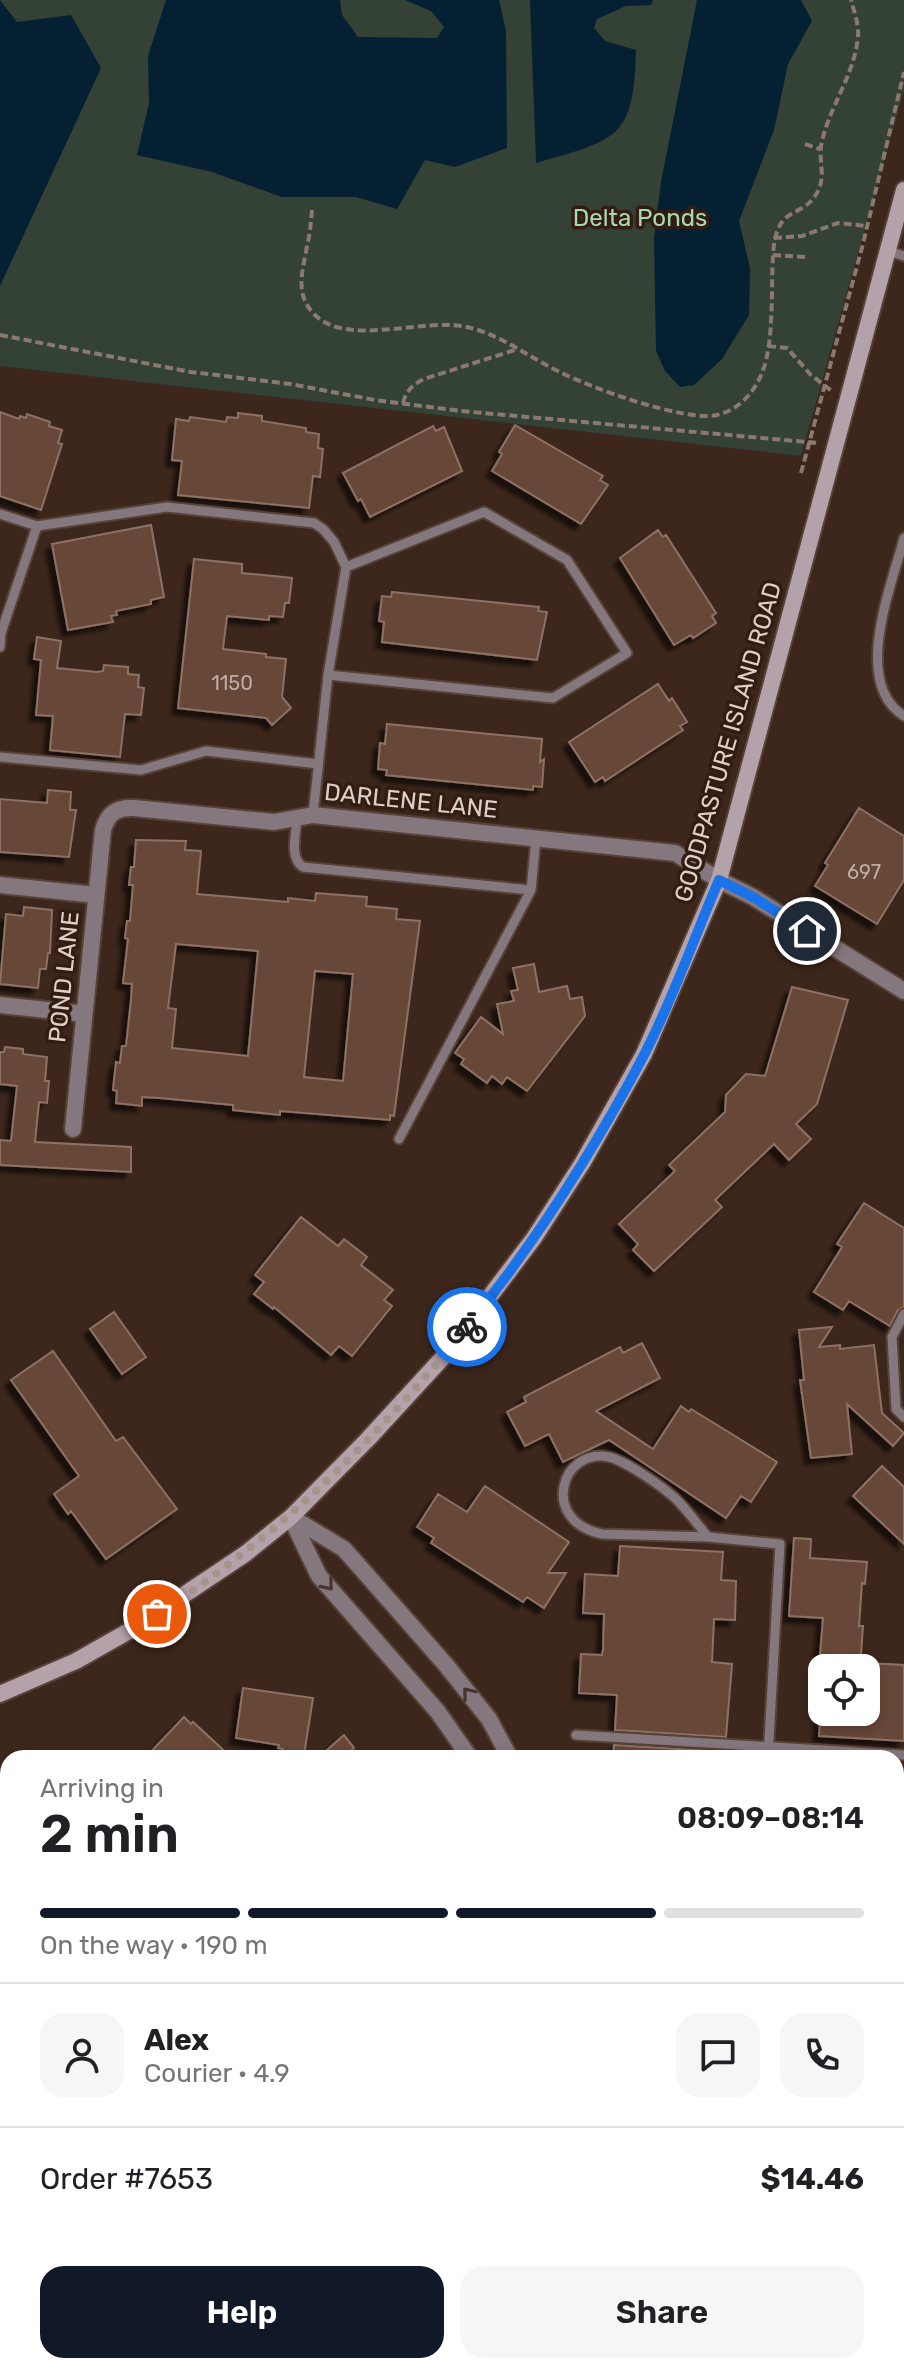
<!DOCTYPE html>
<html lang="en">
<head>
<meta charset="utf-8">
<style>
	:root { --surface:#fff; --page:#f6f6f6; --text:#202124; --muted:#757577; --line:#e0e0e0; --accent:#111827 }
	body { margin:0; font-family:Rubik,sans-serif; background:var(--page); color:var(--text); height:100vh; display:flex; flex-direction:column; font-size:30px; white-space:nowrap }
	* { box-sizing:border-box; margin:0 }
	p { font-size:26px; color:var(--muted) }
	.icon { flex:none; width:44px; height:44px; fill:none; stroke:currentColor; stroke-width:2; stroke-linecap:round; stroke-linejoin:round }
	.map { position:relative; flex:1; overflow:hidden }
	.details { position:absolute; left:0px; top:1750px; width:904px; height:624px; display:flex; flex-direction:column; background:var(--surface); border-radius:24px 24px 0 0; box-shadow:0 4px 12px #0003 }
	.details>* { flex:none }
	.fabs { position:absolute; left:808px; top:1654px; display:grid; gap:16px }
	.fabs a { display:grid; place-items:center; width:72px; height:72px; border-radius:16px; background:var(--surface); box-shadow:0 4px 12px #0003; font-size:40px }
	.pin { position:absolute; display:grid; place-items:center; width:68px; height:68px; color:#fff; margin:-34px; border:4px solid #fff; border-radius:50%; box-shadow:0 2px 8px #0007 }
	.courier { position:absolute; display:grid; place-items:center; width:80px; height:80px; margin:-40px; border:6px solid #1a73e8; border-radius:50%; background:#fff; color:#222; box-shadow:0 2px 10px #0007 }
	.overview em { font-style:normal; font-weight:600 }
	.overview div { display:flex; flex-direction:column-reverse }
	.overview { display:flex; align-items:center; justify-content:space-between; height:136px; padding:0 40px }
	h1 { font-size:52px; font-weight:600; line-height:60px }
	.bar { display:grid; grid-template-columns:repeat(4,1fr); gap:12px 8px; align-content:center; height:96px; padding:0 40px }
	.bar i { height:10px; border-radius:6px; background:var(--line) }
	.bar .selected { background:var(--accent) }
	.bar p { grid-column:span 4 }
	.line { display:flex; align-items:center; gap:20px; padding:0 40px; border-top:2px solid var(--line) }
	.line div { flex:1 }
	.round { display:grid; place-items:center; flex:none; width:84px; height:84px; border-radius:24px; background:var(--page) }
	.action { display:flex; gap:16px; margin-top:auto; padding:16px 40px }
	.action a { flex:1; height:92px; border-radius:24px; background:var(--accent); color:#fff; font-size:32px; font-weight:600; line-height:92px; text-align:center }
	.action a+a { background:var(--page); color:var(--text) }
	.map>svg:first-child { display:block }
</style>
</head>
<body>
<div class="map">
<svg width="904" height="2374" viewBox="0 0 904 2374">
	<defs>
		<filter id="shadow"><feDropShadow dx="-6" dy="6" stdDeviation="2" flood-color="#0009"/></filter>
	</defs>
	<rect width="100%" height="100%" fill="#3d271c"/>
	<!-- green -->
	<path fill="#334235" d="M0 0H904V90L801 456 0 366Z
		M904 2158V2336L896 2341V2164Z"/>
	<!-- water -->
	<path fill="#052033" d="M0 0 17 22 71 15 101 68 0 286Z
		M166 0H340L342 15 358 37 437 38 444 27 431 11 405 0H499L506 31 507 148 455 167 425 160 397 209 356 197H282L212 172 137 155 149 103 148 56Z
		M530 0H653L651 5 626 6 597 19 594 28 605 41 636 50C635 74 635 110 618 129 602 147 558 156 536 163Z
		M697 0H801L812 21 788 64 774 130 739 221 750 268 749 315 722 359 694 385 680 387 665 371 656 351 654 238 661 182Z
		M84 2366H365L350 2374H78Z"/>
	<!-- building -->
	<path fill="#664738" stroke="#8d7165" stroke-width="2" fill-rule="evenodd" filter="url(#shadow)" d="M0 412 19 419 20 416 26 418 27 414 50 422 49 426 62 430 58 443 62 444 41 510 0 496Z
		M238 413 262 416V421L306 428V432L319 434 318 448 323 449 320 477 313 476 309 508 178 495 182 461 172 460 176 419 189 421 190 417 226 422 227 417 238 418Z
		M515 425 603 476 600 480 608 485 581 524 492 471 502 454 499 452Z
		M433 426 436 431 444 427 462 471 370 517 361 499 358 501 343 473Z
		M151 525 164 597 151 600V604L116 611 117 615 111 616 113 622 68 630 52 544Z
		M658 530 663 537 666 535 716 613 712 616 716 623 693 638 691 635 674 645 620 558Z
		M194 559 242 564V573L292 578 289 603H285L283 617 269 616V620L227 616 223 649 266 654V657L286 659 282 697 291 708 272 725 266 718 178 708Z
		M392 592 539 607 538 611 547 612 537 660 382 642 384 622 379 621 382 596 391 597Z
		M37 637 61 641 57 668 97 672 103 671 104 665 128 667V674L139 675 138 687 144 688 141 715 125 714 120 757 50 750 53 716 36 715 41 660 34 659Z
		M658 684 669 701 672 698 687 722 680 726 683 730 605 781 603 777 595 782 569 742Z
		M387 724 542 739 540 762 544 759 542 787 533 786V790L386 775 387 770 378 769 380 743 385 744Z
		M48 790 71 792 70 810H76L69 857 0 852V799L47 803Z
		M859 808 904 836V880L877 924 815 886 828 865 825 863Z
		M136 840 186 841 185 850 201 851 197 894 288 902V898L315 901 316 893 367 897 366 906 397 909 396 919 420 921 394 1116 390 1115V1120L280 1111V1115L233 1110V1105L160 1098 142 1097V1106L116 1103 117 1091 113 1090 116 1062 120 1063 122 1046H126L131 1000 132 984 123 983 128 939 125 938 127 921H130L133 885H129L131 867H134ZM176 944 258 951 248 1056 172 1048 176 1009 168 1008ZM315 971 353 974 343 1081 304 1077Z
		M24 907 52 910 50 953H48L46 969H40L38 988 0 984 6 914 23 916Z
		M534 964 539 992 567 986 570 999 582 997 585 1016 527 1091 507 1077 502 1084 492 1076 487 1083 461 1064 464 1059 455 1053 481 1017 503 1034 497 1004 514 1001 511 991 518 990 513 968Z
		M792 987 848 1000 817 1104 796 1124 811 1139 789 1160 774 1144 715 1200 722 1207 654 1271 633 1250 638 1244 619 1224 675 1171 669 1165 725 1112 726 1095 746 1074 765 1076Z
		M5 1047 23 1049V1054L47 1057 45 1081H49L47 1103 39 1102 35 1142 131 1147V1172L0 1165V1140L11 1141 17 1086 0 1084V1052H4Z
		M864 1203 904 1228V1307L898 1310 890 1326 849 1301 843 1310 814 1292 842 1247 837 1244Z
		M301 1217 338 1246 344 1239 362 1253 367 1257 361 1265 393 1290 384 1300 392 1306 352 1356 339 1346 331 1355 274 1307 273 1309 254 1294 264 1282 255 1275Z
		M114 1312 146 1357 122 1374 90 1329Z
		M832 1327 819 1347 840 1345V1349L874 1345 882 1413 904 1433 893 1446 847 1404 852 1454 811 1458 800 1380H804L799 1330Z
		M642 1343 660 1378 596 1411 653 1449 681 1406 689 1412 691 1409 777 1462 751 1502 741 1496 726 1518 609 1440 563 1462 549 1434 525 1446 507 1412 526 1402 524 1397 620 1347 623 1353Z
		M53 1351 116 1441 123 1437 177 1509 106 1559 71 1511 68 1514 54 1494 79 1476 11 1380Z
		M882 1466 904 1487V1544L853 1496Z
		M485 1486 569 1542 548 1573H566L544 1608 527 1597 523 1602 431 1543 434 1538 417 1527 438 1494 467 1512Z
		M794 1538 811 1539 810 1558 867 1562 865 1584 862 1583 859 1626H863L860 1668H819L823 1618 789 1616Z
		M620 1546 723 1552 721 1580 736 1581 735 1620 714 1619 712 1662 732 1664 726 1737 615 1730 617 1695 579 1693 581 1654 602 1655 603 1650 604 1614 583 1613 585 1574 618 1576Z
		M866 1663 904 1665V1741L819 1736 820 1719 866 1722Z
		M243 1688 313 1698 304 1755 283 1752V1749L278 1748 279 1745 236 1738Z
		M184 1717 191 1724 193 1722 232 1758H145Z
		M344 1735 354 1748 343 1758H318Z
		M614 1745 725 1752V1758H613Z"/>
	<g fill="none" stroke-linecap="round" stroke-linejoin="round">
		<!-- service casing -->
		<g stroke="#574238" stroke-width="13">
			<path id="service" d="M888 251 904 256
				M0 514 37 526 167 507 314 523 323 529 334 542 346 567 328 675 313 815
				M904 538C892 585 851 683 904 716
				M0 647 1 633 37 526
				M328 675 553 698 627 653 567 560 484 512 346 567
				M0 757 141 770 206 751 318 764
				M297 819C296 834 289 858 303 867L531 890 536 838
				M399 1139 531 890
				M904 1314 892 1337 896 1409 904 1417
				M708 1537C698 1525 688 1511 676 1499 663 1487 626 1461 609 1457 561 1447 539 1521 602 1534L708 1537 780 1544 768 1758
				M576 1735 904 1755
				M896 1882 904 1883
				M0 1973 8 1966
				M896 2017H904"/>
		</g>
		<!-- minor casing -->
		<g stroke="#574238" stroke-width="20">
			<path id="minor" d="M0 885 96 895
				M0 1005 84 1014
				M73 1129 103 830C108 813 117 807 134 808L274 822 313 815 675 853 719 880"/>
		</g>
		<!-- tertiary casing -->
		<g stroke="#574238" stroke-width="20">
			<path id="tertiary" d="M719 880 753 897 904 991
				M291 1517 344 1549 446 1665 489 1719 510 1758
				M291 1518 319 1576 438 1712 470 1758
				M470 2366 471 2374
				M508 2374V2366"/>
		</g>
		<!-- secondary casing -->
		<g stroke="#574238" stroke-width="20">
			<path id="secondary" d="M0 1694 76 1661 136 1627 245 1554 291 1517 368 1439 447 1353 534 1238 583 1162 644 1054 719 880 904 190"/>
		</g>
		<!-- path -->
		<path stroke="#8b7970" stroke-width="4" stroke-dasharray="8 4" stroke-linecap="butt" d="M805 144 820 149
			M312 210C311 222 310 234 307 246 303 271 294 293 314 314 346 348 425 317 467 327 502 335 528 357 560 372 591 388 685 422 717 415 739 410 756 391 763 370 774 342 771 287 773 255
			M774 238 802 236 838 223 867 226
			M805 257 773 255C776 200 804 222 819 189 825 174 819 161 821 146 828 108 855 75 858 36 859 25 854 11 851 0
			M0 335 191 372 290 384 375 400 461 411 818 443
			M768 346 787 348 811 375 833 392
			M403 403C406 391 412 385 424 379L518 349
			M801 473 863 244 904 72"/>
		<!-- service -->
		<use href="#service" stroke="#84777d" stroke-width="9"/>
		<!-- minor -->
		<use href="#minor" stroke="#84777d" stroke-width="16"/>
		<!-- tertiary -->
		<use href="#tertiary" stroke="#84777d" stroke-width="16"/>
		<!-- secondary -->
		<use href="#secondary" stroke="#b5a1aa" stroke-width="16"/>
	</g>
	<!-- one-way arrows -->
	<defs><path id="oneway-chevron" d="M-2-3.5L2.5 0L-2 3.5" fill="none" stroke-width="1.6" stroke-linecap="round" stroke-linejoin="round" transform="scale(2)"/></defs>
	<g stroke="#47342e">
		<use href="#oneway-chevron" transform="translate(328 1585) rotate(50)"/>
		<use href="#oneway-chevron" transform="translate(468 1693) rotate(-129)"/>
	</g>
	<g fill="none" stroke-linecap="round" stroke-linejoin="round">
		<!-- done -->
		<path stroke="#a6948c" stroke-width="8" stroke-dasharray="0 14.4" d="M157 1614C278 1538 378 1437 467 1327"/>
		<!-- route -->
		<path stroke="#1a73e8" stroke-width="10" d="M467 1327C535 1243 594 1150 644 1055 673 999 694 938 719 880L753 897 807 931"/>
	</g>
	<g text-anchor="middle" stroke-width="7" stroke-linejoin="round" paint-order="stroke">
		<!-- number labels -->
		<g font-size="20" fill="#c0ada4">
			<text x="232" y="690">1150</text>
			<text x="864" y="879">697</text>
		</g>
		<!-- park labels -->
		<g font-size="24" fill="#a7dab0" stroke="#331d13">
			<text x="640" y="226">Delta Ponds</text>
		</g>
		<!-- street labels -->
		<g font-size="24" fill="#decfc8" stroke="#331d13">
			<text transform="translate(728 742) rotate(-74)" y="8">GOODPASTURE ISLAND ROAD</text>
			<text transform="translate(411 801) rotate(6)" y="8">DARLENE LANE</text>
			<text transform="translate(64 977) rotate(-84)" y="8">POND LANE</text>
		</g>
	</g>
</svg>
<div class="fabs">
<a><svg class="icon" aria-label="locate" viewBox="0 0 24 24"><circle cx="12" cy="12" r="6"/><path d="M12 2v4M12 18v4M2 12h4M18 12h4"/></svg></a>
</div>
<div class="pin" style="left:157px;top:1614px;background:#ea580c"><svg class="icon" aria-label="bag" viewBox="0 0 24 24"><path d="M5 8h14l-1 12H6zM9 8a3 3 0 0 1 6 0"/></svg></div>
<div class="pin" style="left:807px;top:931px;background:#1f2937"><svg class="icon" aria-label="home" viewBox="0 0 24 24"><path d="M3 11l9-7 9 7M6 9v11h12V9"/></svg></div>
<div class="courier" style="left:467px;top:1327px"><svg class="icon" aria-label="bike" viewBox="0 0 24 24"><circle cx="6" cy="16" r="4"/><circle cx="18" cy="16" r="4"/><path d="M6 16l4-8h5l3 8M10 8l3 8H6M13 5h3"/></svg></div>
<section class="details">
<div class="overview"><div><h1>2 min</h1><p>Arriving in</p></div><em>08:09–08:14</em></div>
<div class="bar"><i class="selected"></i><i class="selected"></i><i class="selected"></i><i></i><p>On the way · 190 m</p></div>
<div class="line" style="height:144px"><a class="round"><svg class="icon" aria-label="person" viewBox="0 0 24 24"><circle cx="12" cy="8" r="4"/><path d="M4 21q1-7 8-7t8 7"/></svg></a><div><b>Alex</b><p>Courier · 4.9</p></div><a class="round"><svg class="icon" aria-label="chat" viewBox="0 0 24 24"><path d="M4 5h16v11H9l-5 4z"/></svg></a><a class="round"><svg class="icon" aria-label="phone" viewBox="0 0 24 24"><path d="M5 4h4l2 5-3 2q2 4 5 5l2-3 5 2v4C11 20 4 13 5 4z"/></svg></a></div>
<div class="line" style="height:104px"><div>Order #7653</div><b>$14.46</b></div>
<div class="action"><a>Help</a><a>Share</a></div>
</section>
</div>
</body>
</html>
